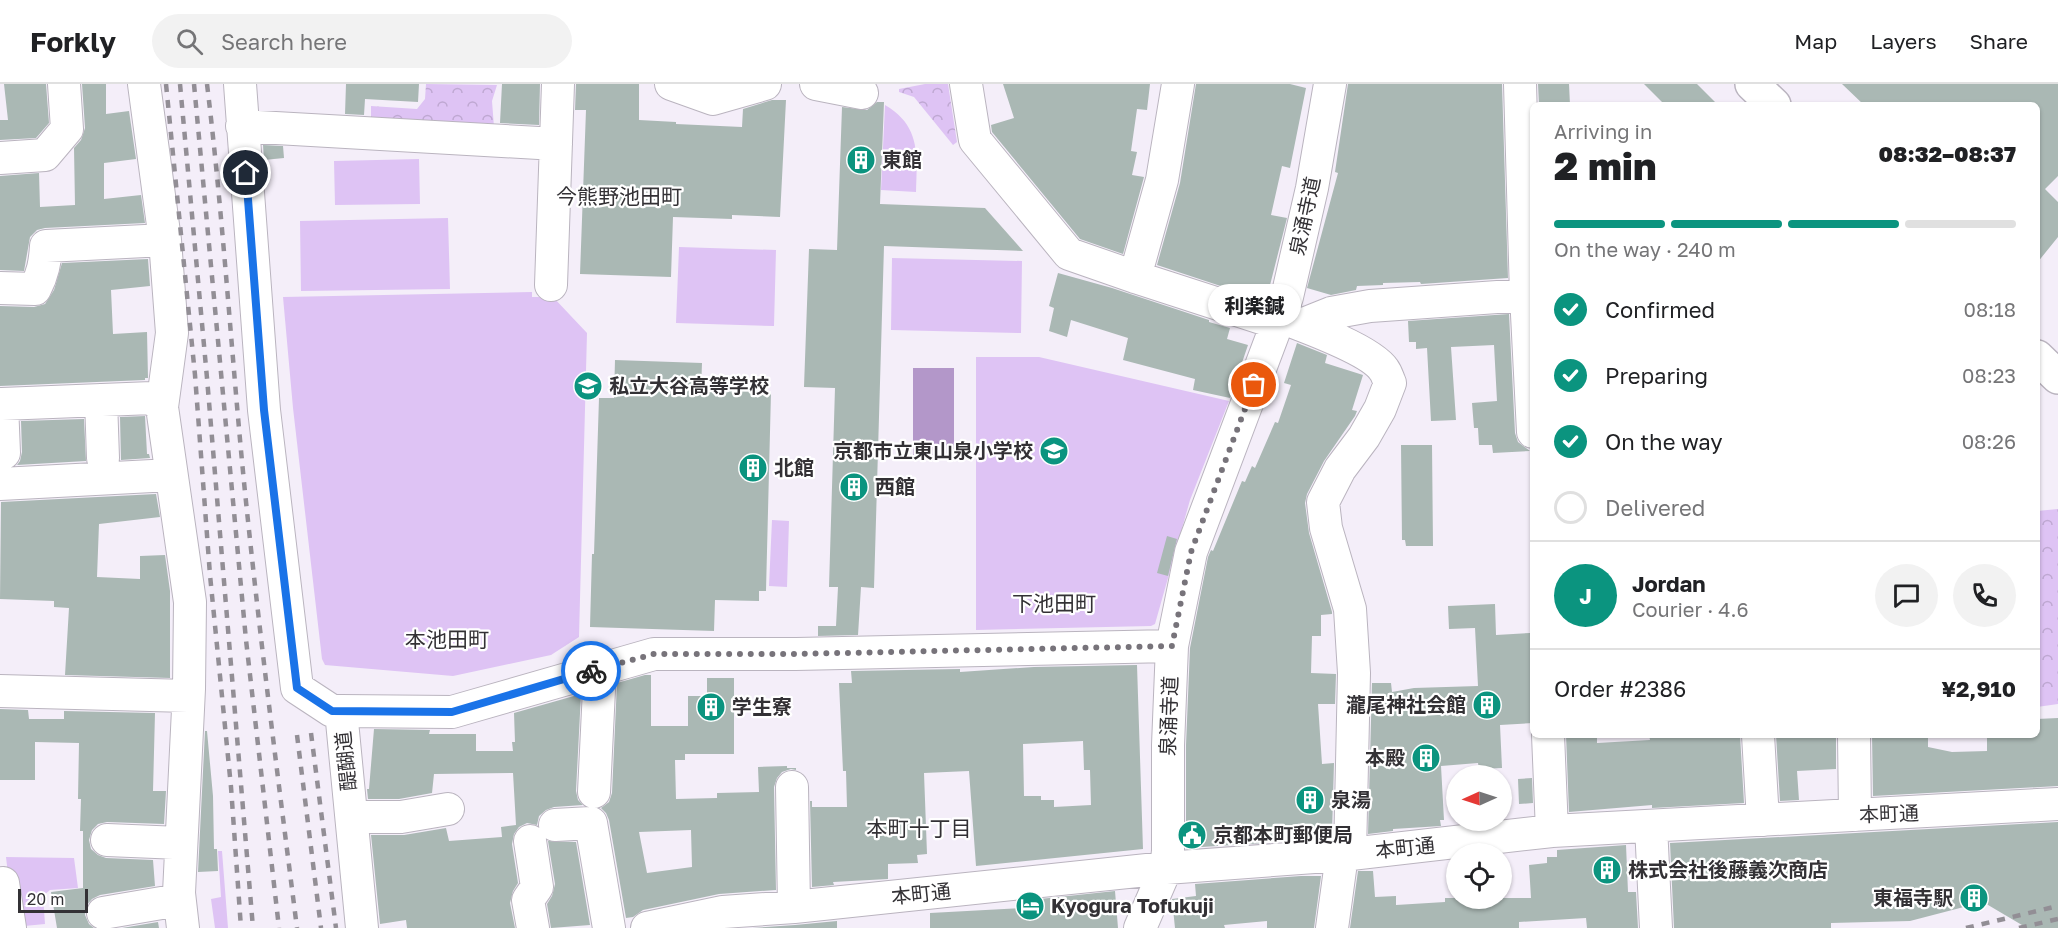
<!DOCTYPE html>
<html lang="en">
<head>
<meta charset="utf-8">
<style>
	:root { --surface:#fff; --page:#f2f2f2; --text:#202124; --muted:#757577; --line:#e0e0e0; --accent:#0b947f }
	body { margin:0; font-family:"Golos Text","Noto Sans JP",sans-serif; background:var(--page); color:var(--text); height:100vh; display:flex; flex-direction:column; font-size:22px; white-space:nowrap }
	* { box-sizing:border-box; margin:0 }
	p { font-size:20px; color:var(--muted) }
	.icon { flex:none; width:33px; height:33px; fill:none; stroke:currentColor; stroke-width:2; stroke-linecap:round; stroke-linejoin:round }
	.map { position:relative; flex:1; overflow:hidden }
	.panel { position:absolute; left:1530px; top:18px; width:510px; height:636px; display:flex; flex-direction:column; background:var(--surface); border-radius:9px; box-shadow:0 2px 4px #0004 }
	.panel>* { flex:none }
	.needle { width:39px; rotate:267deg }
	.buttons { position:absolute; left:1446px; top:681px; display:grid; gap:12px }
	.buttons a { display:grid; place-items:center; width:66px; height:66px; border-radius:50%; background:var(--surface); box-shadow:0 2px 4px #0004; font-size:30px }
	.scale { position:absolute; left:18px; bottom:15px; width:70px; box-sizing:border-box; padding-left:6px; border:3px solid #333135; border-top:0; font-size:16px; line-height:21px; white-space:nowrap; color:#333135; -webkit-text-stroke:4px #fff; paint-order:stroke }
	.pin { position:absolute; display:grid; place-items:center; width:51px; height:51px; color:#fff; margin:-26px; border:3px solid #fff; border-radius:50%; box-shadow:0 2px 6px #0007 }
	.courier { position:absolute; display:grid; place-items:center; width:60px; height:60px; margin:-30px; border:4px solid #1a73e8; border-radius:50%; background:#fff; color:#222; box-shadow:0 2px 8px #0007 }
	.bubble { position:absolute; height:42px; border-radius:21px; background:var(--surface); box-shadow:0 2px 4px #0004; font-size:20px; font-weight:800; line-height:42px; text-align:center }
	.summary em { font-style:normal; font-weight:800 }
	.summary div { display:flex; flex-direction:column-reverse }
	.summary { display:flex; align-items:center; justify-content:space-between; height:102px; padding:0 24px }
	h1 { font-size:39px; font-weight:800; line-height:45px }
	.bar { display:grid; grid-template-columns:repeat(4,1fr); gap:9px 6px; align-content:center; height:72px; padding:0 24px }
	.bar i { height:8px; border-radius:4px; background:var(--line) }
	.bar .current { background:var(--accent) }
	.bar p { grid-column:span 4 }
	.line { display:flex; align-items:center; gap:15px; padding:0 24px; border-top:2px solid var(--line) }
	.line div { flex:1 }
	.round { display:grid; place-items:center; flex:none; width:63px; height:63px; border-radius:32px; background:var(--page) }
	ol { padding:0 24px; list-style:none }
	li { display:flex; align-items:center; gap:18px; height:66px }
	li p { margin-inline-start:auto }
	li .icon { padding:6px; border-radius:50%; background:var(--accent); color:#fff; stroke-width:4 }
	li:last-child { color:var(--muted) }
	li i { width:33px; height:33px; border:3px solid var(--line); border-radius:50% }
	header { display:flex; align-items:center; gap:36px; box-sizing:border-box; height:84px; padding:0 30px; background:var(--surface); border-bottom:2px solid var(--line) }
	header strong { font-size:28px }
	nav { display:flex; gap:33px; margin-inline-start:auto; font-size:21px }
	.search { width:420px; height:54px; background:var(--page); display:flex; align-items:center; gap:15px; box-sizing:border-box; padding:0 21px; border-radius:33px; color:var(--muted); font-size:22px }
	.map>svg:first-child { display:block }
</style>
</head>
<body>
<header>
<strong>Forkly</strong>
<div class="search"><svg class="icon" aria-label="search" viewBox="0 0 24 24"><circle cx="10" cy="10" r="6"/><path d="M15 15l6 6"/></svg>Search here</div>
<nav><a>Map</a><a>Layers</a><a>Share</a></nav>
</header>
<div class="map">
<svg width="2058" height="844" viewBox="0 0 2058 844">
	<defs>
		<pattern id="forest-crowns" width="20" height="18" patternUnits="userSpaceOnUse" patternTransform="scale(1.5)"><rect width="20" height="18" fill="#dec3f4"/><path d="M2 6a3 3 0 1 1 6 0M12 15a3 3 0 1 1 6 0" fill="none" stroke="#bfa8d2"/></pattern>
	</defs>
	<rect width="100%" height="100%" fill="#f4eef9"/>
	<!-- green -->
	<path fill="#dec3f4" d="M885 21C921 42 917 71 916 108L881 106Z
		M419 75 420 120 335 121 334 77Z
		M448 134 450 205 301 207 300 137Z
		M679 163 776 166 774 242 676 239Z
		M892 174 1022 177 1021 249 891 246Z
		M532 208V213H553L587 249 579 553 551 571 453 592 325 581 322 575 293 324 283 213Z
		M976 273H1039L1229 317 1190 416 1155 540 1151 542 976 546Z
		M772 436 789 437 787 503 769 502Z
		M218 767H222L228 844H215L211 815 221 813Z
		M6 773 74 774 78 804 50 806 43 812 45 840 14 843Z"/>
	<!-- forest -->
	<path fill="url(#forest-crowns)" d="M426 0 497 1 492 17 494 43 371 35V22L417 25 425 15Z
		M925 0H948L957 58 953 61 914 13 899 8V5Z
		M2058 425V620L2037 623V427Z"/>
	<!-- water -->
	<path fill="#b397c9" d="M913 284H954V371H913Z"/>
	<!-- building -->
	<path fill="#aab8b4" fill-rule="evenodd" d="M4 0H46L49 39 36 54 0 56V36H8Z
		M82 0H106V30L129 27 136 75 104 79V115L141 111 145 139 45 144 37 146 30 153 24 187 0 186V92L39 89 40 123 75 121 74 64 81 56 85 44Z
		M346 0H419L418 18 365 15 364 31 345 30Z
		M502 0H540L539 41 500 39Z
		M576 0H639V36L676 38V40L742 43 743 25 772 16H786L780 133 732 131V135L673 133 671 193 580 190 586 26H575Z
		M1003 0H1150L1147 26 1137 25 1131 67 1137 68 1132 91 1144 93 1123 170 1080 155 992 48 991 41 1014 34Z
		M1196 0H1290L1306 4 1290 84 1282 82 1271 131 1287 134 1266 217 1157 181 1180 99Z
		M1348 0H1502L1508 194 1421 200 1420 198 1383 199V201L1357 202 1356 206 1331 211 1307 204 1338 89 1335 88Z
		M1538 0H1569L1570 21H1539Z
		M1644 0H1697L1718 21H1665Z
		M1842 0H2058V92L2045 105 2058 118V153L2037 179V21H1864Z
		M877 18H884L880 120 985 124 1023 167 884 162 874 504 861 503 858 551 818 552V542H836L838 503H829L835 304 804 303 809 165 837 166 842 23 867 26Z
		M263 61 283 62 284 74 264 76Z
		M148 175 150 202 111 206 113 250 147 248 148 294H145V296L0 302V222L34 223 45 220 54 206 62 179Z
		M1058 189 1112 204 1209 236V238L1230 244 1227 255 1248 261 1230 314 1193 306 1195 295 1123 276 1128 254 1071 236 1067 253 1049 247 1054 224 1049 222Z
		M1509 230 1515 349 1518 358 1530 367 1493 369 1492 361H1479L1478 344H1474L1472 319 1497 317 1494 261 1451 263 1456 336 1431 337 1427 264 1416 265V258H1409L1408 237Z
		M1297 259 1327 271 1325 279 1363 291 1352 326 1357 327 1355 332 1324 377 1307 410 1305 419 1309 449 1332 528V530L1321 531V552H1312L1311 589 1336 590 1335 620H1318L1322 680 1334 679 1332 749 1265 753V759L1186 764V661L1190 564 1208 473 1211 466 1213 467 1242 397 1245 398 1252 382 1255 384 1275 338 1278 339 1291 301 1284 299Z
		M615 276 702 279 701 306 771 308 766 507H759V517L715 516 714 547 590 543 592 470H594L599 314H614Z
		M145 332 147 370H149L150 374 121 376 120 333Z
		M84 335 86 377 17 381 20 377 22 368 21 337Z
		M1401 361H1432L1433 462H1406L1405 456H1402Z
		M156 410 160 433 99 440 97 493 140 495V472L165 471 170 507V594L65 591 69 524 54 523V517L0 515 1 418Z
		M1167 452 1177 455 1168 492 1157 489Z
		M1495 520 1496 551 1530 549 1533 639 1500 641 1502 684 1479 685 1478 679 1441 682 1444 736H1440L1441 742 1393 745V747L1368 750 1372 599H1391L1392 608 1414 604 1478 602 1475 544 1449 545 1448 522Z
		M1137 581 1143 765 976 782 969 687 924 689 927 770 917 771 918 779 888 780V795L833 798 834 801 812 803 810 717H812V723H847L846 687H843L839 599H852L851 587 960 585V588L1034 583ZM1083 657 1084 686H1090L1091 721 1054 723V716H1041V712H1024L1023 660Z
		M645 591H651V642H688V612H707V594H734V670H685V676H675L676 715 717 714V709L759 708 758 683 787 682V684H796V686L791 685 782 688 777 694 774 703 776 806 719 810 643 826 633 833 626 834 609 736 606 729 601 724 609 718 612 709 617 599ZM691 746 692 783 647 789 639 748Z
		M581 610 576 707 578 716 583 721 554 723 546 726 539 732 537 741 527 739 519 743 514 750 512 760 518 799 513 807 510 819 515 844H407L406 836 380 840 371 751H404L446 744 449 757 502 753 501 743 516 741 513 689 434 690 432 709 399 715H368L367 705H369L374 645 430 646 429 650H476V667H513L512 658H515L514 629Z
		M0 625 28 626 29 635H64V627L155 629 153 707H166L164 740 107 738 98 740 92 746 89 756 91 765 98 771 106 774 153 776 155 802 100 811 92 815 86 822 85 831 89 840 94 844H57L51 808 83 804V747H80L81 715H78L79 659 35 658V696H0Z
		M2058 634V702L1873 712 1872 651H1925L1926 653H1928V663L1952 668 1987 667V651H2037V635Z
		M205 647H207L213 712 214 765H217L218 787 198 788Z
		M1566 651H1597V659L1650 656 1649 651H1740L1744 719 1652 724V721L1569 728Z
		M1776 651H1836V685L1797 687 1799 716 1780 717Z
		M1532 694 1533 719 1519 720 1518 695Z
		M2058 738V844H2027L1983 818 1910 837 1831 839V844H1674L1670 759Z
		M548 757 576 758 590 841 551 844 547 820 552 812 555 800Z
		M1626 761 1628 808H1636L1638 844H1587L1586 834 1519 838V844H1350L1358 787H1373L1375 813 1396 812V821L1445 818V814H1531L1529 781 1547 779V773H1557V766Z
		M1301 792H1321L1314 844H1267V837L1224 841 1225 844H1175L1172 815 1196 812 1195 800Z
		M1115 807 1118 844H930V829L1021 824V817Z
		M837 837V844H752L795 841Z
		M158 838 159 844H122Z"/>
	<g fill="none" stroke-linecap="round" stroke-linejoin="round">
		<!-- minor casing -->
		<g stroke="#bab4bf" stroke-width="34">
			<path id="minor" d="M144 0 165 156 172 249 162 323 190 518 189 605 179 809 183 844
				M240 0 264 326 297 604 332 627H341L362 844
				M671 0 713 15 765 0
				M816 0 862 9
				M966 0 975 56 1069 170 1135 193 1277 239
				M1520 0 1526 211 1533 348
				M242 42 556 60
				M0 74 45 71 67 45 64 0
				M1135 193 1162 96 1178 0
				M551 201 558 0
				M0 204 35 205C43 190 45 178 46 162L165 156
				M1280 233C1304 242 1371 266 1384 286 1387 290 1388 295 1390 299L1380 325 1364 353 1340 385 1323 418 1326 444 1350 525 1354 589 1350 770
				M1301 241 1331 229 1370 222 1526 211
				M101 316 103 374
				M4 369 2 320 152 314 162 323
				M0 400 171 391
				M0 607 188 612
				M341 627 452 628 654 570H796L1172 562
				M1548 651 1552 747
				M1758 651 1763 736
				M1854 651 1855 731
				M792 703 794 823
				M594 708 600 585
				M352 733H401L448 725
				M555 741 591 739 609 844
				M1651 742 1656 844
				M107 756 180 759
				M530 757 537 803 528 816 533 844
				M0 800 3 799 10 844
				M103 829 179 816
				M647 844 723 828 794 823 1166 784 1342 771 1552 747 2058 720
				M1140 844 1166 784 1168 767V661L1172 562 1191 468 1287 213 1312 104 1330 0
				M1332 844 1342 771"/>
		</g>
		<!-- major casing -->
		<g stroke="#bab4bf" stroke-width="36">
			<path id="major" d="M1752 0 1774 21
				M2037 273 2058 293"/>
		</g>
		<!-- minor -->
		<use href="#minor" stroke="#fff" stroke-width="32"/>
		<!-- major -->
		<use href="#major" stroke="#fff" stroke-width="33"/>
		<!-- rail -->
		<path stroke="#928e95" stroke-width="4.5" stroke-dasharray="8 8" stroke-linecap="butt" d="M166 0 195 291 210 491 231 703 241 844
			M180 0 207 294 253 844
			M194 0 246 556 279 844
			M207 0C223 132 231 265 244 398 259 547 278 695 297 844
			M311 649 336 844
			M297 651 321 844
			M1966 844 2058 822
			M2019 844 2058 835"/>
	</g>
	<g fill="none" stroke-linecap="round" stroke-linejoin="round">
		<!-- done -->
		<path stroke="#77737a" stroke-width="6" stroke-dasharray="0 10.8" d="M591 587 654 570H796L1172 562 1191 468 1254 301"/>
		<!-- route -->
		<path stroke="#1a73e8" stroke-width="8" d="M246 89 264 326 297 604 332 627 452 628 591 587"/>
	</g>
	<!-- icons -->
	<defs>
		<g id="building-disc" transform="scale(1.5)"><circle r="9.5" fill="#0b947f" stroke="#fff"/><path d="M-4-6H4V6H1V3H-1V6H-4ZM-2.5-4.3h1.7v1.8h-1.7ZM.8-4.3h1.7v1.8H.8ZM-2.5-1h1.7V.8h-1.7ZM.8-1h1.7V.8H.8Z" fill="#fff"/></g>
		<g id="school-disc" transform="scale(1.5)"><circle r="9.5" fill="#0b947f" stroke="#fff"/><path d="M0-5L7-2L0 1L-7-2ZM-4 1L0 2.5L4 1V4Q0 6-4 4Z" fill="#fff"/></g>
		<g id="civic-disc" transform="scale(1.5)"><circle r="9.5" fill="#0b947f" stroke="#fff"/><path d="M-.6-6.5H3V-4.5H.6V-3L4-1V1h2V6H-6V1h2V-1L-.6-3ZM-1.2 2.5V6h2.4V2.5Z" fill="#fff"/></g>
		<g id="hotel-disc" transform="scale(1.5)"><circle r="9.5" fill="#0b947f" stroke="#fff"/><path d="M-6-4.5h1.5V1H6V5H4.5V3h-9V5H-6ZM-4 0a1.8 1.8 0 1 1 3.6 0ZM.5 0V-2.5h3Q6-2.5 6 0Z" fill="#fff"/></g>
	</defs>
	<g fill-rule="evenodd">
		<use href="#building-disc" x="861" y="76"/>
		<use href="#school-disc" x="588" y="302"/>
		<use href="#school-disc" x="1054" y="367"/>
		<use href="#building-disc" x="753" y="384"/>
		<use href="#building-disc" x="854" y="403"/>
		<use href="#building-disc" x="1487" y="621"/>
		<use href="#building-disc" x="711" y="623"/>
		<use href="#building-disc" x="1426" y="674"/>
		<use href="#building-disc" x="1310" y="716"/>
		<use href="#civic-disc" x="1192" y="751"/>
		<use href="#building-disc" x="1607" y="786"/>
		<use href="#building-disc" x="1974" y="814"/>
		<use href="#hotel-disc" x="1030" y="822"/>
	</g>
	<g text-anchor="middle" stroke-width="4.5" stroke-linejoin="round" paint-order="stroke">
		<!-- poi labels -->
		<g font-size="20" font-weight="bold" fill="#333135" stroke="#fff" text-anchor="start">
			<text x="882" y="83">東館</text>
			<text x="609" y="309">私立大谷高等学校</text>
			<text x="1033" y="374" text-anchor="end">京都市立東山泉小学校</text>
			<text x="774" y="391">北館</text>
			<text x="875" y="410">西館</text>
			<text x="1466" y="628" text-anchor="end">瀧尾神社会館</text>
			<text x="732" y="630">学生寮</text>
			<text x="1405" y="681" text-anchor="end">本殿</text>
			<text x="1331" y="723">泉湯</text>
			<text x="1213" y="758">京都本町郵便局</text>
			<text x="1628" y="793">株式会社後藤義次商店</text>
			<text x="1953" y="821" text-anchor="end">東福寺駅</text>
			<text x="1051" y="829">Kyogura Tofukuji</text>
		</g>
		<!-- street labels -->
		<g font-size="20" fill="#333135" stroke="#fff">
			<text transform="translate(1305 132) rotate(-78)" y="7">泉涌寺道</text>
			<text transform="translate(1169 632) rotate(-88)" y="7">泉涌寺道</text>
			<text transform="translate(346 677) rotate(-96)" y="7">醍醐道</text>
			<text transform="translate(1889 730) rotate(-2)" y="7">本町通</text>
			<text transform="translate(1405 764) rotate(-6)" y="7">本町通</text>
			<text transform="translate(921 810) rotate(-6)" y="7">本町通</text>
		</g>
		<!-- neighbourhood labels -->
		<g font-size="21" fill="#333135" stroke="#fff">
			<text x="619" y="120">今熊野池田町</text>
			<text x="1054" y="527">下池田町</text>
			<text x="447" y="563">本池田町</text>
			<text x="919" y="752">本町十丁目</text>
		</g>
	</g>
</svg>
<div class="buttons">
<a><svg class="needle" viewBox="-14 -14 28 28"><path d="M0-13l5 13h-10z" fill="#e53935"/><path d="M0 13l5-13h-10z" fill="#757577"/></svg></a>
<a><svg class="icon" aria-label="locate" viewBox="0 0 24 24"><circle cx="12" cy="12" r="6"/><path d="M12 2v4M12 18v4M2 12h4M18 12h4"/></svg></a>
</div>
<div class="scale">20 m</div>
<div class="pin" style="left:1254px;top:301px;background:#ea580c"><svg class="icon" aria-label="bag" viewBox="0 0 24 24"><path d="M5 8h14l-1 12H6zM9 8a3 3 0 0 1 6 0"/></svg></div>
<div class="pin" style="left:246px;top:89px;background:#1f2937"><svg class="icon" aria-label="home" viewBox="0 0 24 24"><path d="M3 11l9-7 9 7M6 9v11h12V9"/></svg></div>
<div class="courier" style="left:591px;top:587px"><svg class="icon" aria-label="bike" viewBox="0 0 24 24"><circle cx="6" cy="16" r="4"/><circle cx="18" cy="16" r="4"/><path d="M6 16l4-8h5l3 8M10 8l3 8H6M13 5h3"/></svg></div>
<div class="bubble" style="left:1208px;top:200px;width:93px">利楽鍼</div>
<section class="panel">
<div class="summary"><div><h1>2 min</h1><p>Arriving in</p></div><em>08:32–08:37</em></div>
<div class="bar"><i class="current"></i><i class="current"></i><i class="current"></i><i></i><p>On the way · 240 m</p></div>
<ol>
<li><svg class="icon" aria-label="check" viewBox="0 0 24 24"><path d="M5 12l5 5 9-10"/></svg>Confirmed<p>08:18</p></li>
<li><svg class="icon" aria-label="check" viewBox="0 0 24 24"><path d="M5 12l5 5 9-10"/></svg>Preparing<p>08:23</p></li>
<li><svg class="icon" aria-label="check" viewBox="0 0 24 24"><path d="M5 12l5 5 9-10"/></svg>On the way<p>08:26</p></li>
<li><i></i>Delivered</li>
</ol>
<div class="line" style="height:108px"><b class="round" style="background:var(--accent);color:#fff">J</b><div><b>Jordan</b><p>Courier · 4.6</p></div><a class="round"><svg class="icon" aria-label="chat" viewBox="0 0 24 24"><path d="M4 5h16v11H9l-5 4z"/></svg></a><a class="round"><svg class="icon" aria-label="phone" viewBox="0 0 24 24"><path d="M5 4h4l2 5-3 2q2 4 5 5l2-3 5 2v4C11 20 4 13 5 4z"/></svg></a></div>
<div class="line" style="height:78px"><div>Order #2386</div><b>¥2,910</b></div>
</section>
</div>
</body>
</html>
